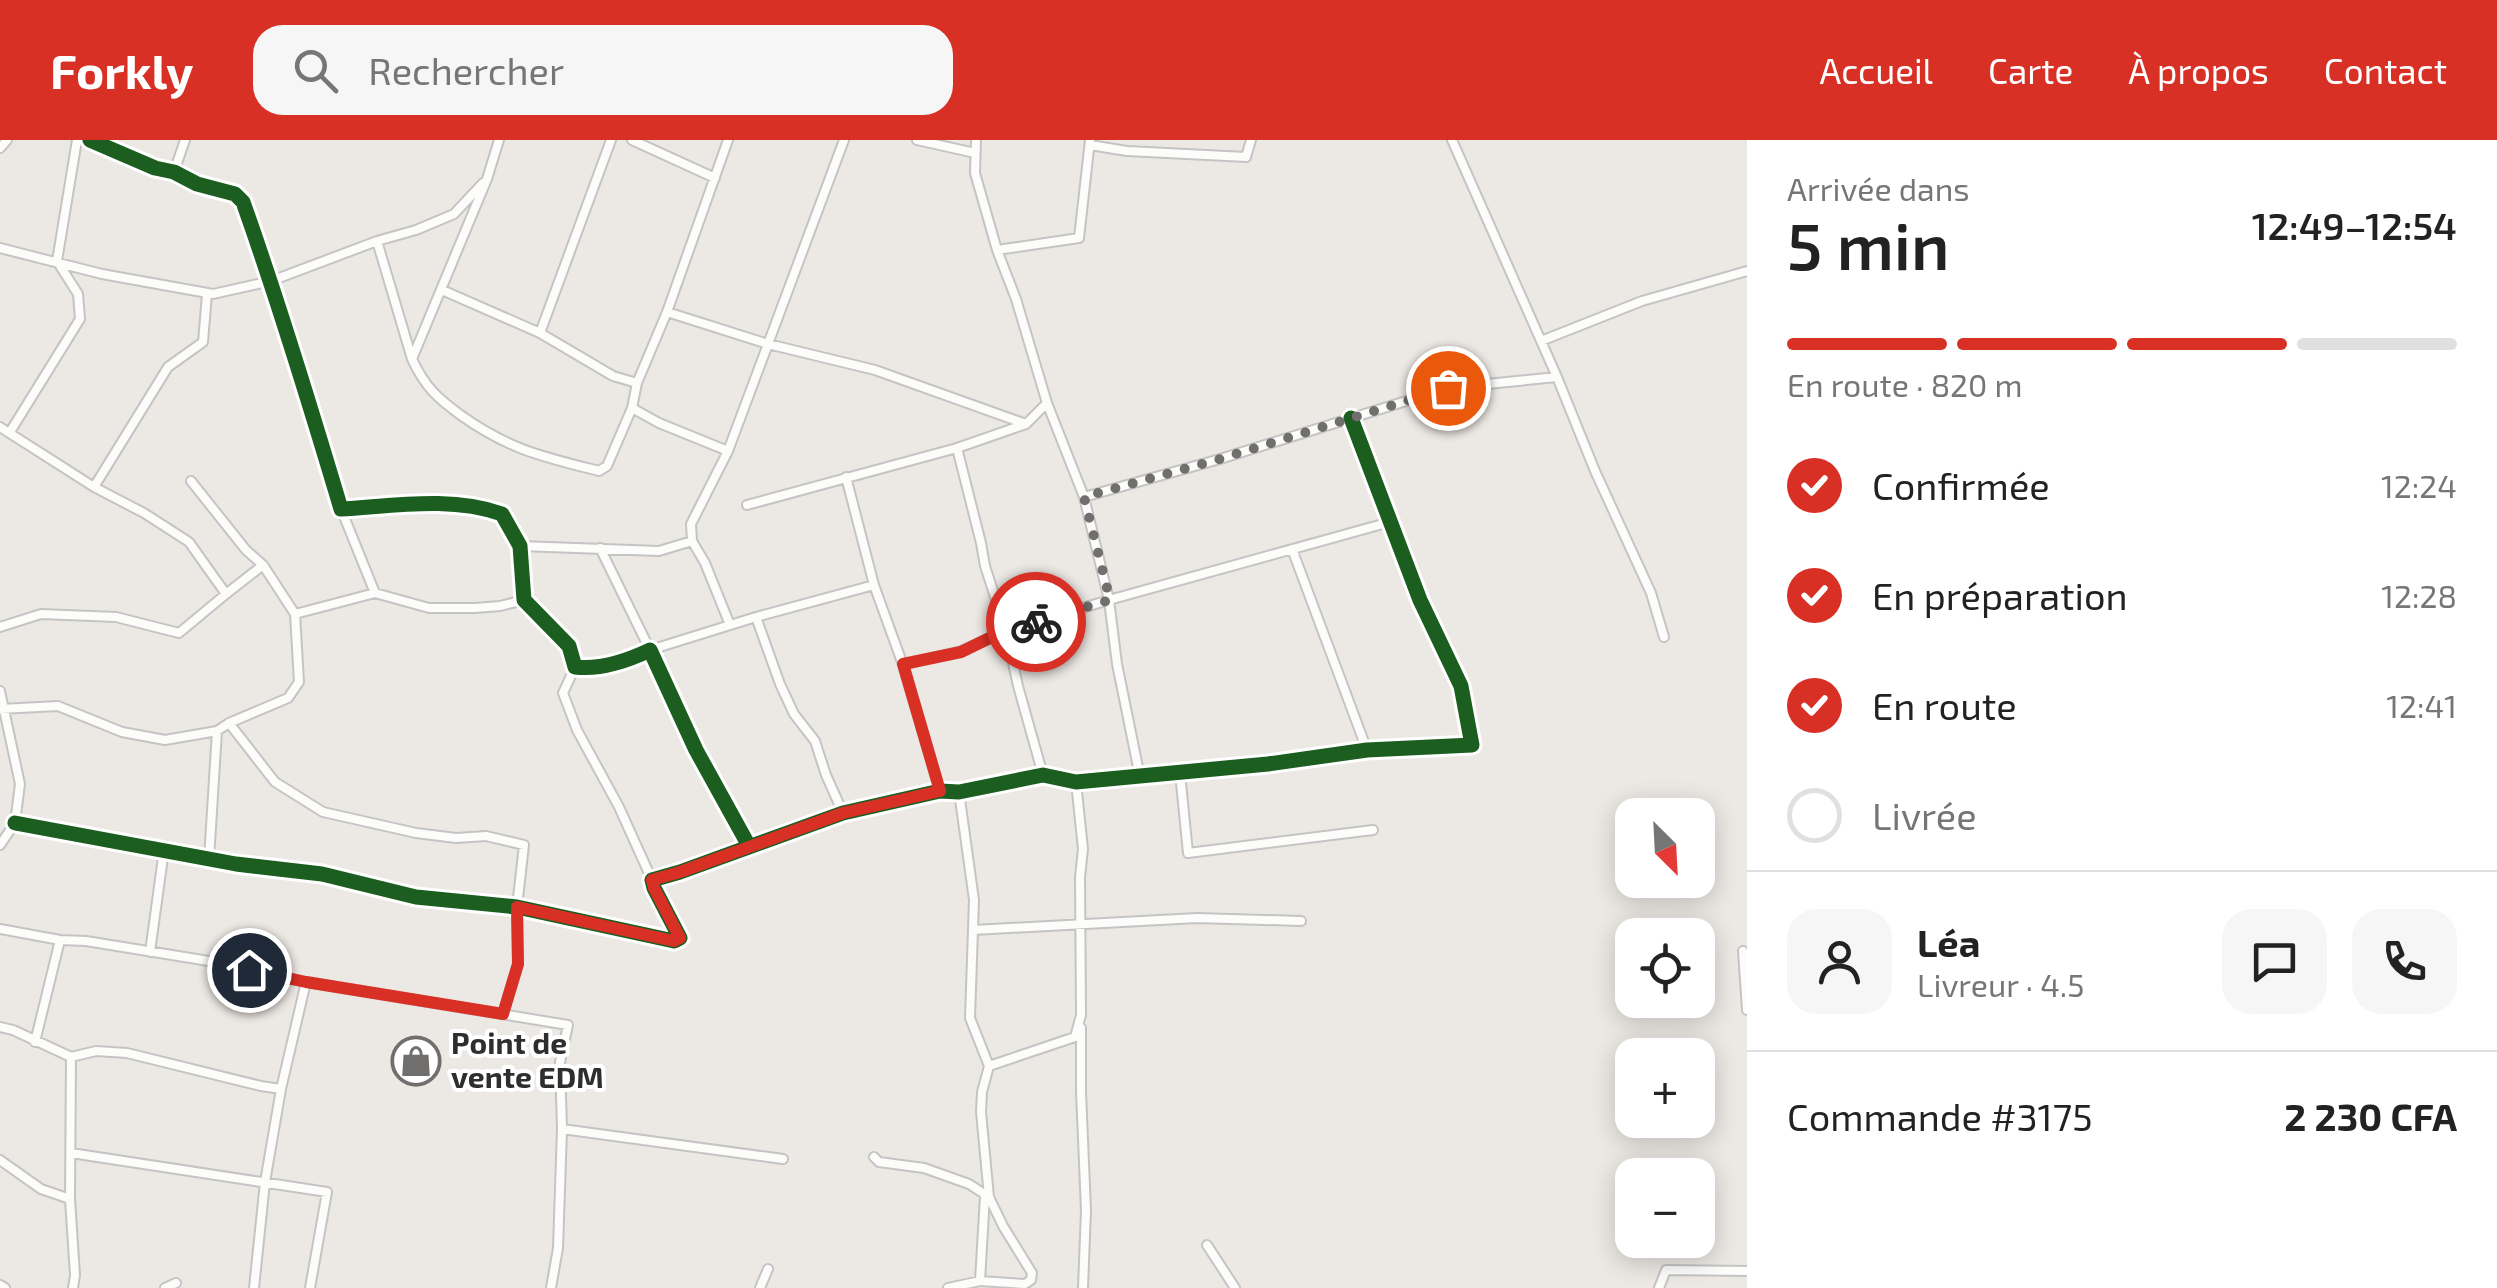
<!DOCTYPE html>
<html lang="fr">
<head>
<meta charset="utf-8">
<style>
	:root { --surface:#fff; --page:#f6f6f6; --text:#222; --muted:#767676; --line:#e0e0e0; --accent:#d93025 }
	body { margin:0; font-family:"Exo 2",sans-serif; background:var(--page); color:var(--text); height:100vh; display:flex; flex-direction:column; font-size:38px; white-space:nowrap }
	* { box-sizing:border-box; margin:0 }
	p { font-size:32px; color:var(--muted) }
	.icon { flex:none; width:55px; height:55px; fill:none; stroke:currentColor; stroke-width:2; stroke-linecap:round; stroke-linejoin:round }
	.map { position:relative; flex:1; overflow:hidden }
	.sheet { display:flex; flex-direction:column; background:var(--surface); width:750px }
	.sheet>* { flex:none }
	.needle { width:65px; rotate:156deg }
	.controls { position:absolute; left:1615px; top:658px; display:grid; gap:20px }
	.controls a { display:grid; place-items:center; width:100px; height:100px; border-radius:20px; background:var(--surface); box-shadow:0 5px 25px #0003; font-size:50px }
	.pin { position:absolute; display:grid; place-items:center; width:85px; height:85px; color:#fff; margin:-42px; border:5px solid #fff; border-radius:50%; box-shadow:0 2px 10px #0007 }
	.courier { position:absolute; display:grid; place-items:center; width:100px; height:100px; margin:-50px; border:8px solid #d93025; border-radius:50%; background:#fff; color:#222; box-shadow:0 2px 12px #0007 }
	.head em { font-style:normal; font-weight:600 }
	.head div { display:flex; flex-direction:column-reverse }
	.head { display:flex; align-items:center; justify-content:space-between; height:170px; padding:0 40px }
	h1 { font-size:65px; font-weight:600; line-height:75px }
	.bar { display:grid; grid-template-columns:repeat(4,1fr); gap:15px 10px; align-content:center; height:120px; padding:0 40px }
	.bar i { height:12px; border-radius:8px; background:var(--line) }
	.bar .active { background:var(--accent) }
	.bar p { grid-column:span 4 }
	.line { display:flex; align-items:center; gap:25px; padding:0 40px; border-top:2px solid var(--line) }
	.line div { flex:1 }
	.round { display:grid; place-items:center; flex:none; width:105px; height:105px; border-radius:30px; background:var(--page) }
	ol { padding:0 40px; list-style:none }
	li { display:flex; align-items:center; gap:30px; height:110px }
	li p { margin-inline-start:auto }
	li .icon { padding:10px; border-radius:50%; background:var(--accent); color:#fff; stroke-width:4 }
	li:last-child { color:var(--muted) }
	li i { width:55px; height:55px; border:5px solid var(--line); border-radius:50% }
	header { display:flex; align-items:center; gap:60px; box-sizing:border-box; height:140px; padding:0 50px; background:var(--accent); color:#fff }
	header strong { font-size:48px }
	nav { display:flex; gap:55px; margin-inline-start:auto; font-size:35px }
	.search { width:700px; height:90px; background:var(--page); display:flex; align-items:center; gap:25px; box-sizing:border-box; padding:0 35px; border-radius:30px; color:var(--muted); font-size:38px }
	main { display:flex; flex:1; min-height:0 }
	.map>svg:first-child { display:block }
</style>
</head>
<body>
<header>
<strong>Forkly</strong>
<div class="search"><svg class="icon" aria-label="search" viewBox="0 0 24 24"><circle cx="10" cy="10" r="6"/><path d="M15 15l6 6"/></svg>Rechercher</div>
<nav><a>Accueil</a><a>Carte</a><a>À propos</a><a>Contact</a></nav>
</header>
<main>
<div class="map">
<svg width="1747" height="1148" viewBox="0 0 1747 1148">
	<rect width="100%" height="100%" fill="#ece8e4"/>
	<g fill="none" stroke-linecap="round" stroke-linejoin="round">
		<!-- minor casing -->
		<g stroke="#c5c4c5" stroke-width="12">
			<path id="minor" d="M90 0 155 28 174 32 197 44 235 54 243 62C279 163 310 265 341 369 394 366 451 356 502 374L520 406 524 460 569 506 575 527C601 530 627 521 650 510L696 610 749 706
				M632 0 715 38
				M917 0 975 13
				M976 0 975 33 997 110 1016 159 1047 263 1084 357 1109 460 1117 524 1140 637
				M1452 0 1557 237 1595 331 1651 453 1664 497
				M1090 5 1127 11 1246 17 1251 0
				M0 8 7 0
				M174 32 185 0
				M377 101 412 219
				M0 108 102 134 213 154 271 141 377 101 416 90 454 74 483 43
				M997 110 1079 98 1090 0
				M442 150 540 193 613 236 637 243 632 268 607 326 599 331C544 317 510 310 462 276 437 258 425 247 412 219L487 39 499 0
				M667 172 768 204 844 0
				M540 193 611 0
				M1541 201 1642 161 1747 131
				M637 243 667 172 728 0
				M632 268 659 283 728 311
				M0 287 94 347 168 227 203 202 207 154
				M10 292 80 179 78 154 57 121 77 0
				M957 308 981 403 985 426 1006 491 1018 546 1043 635
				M846 337 874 445 903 525 940 651
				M94 347 144 373 189 402 226 454 263 425
				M1084 357 1220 319 1448 248 1557 237
				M747 365 957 308 1026 284 1047 263
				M341 369 375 453
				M520 406 659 411 692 401
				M600 408 650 510 756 477 874 445
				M1292 409 1367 610
				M295 474 375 453 429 468H475L500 466 524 460
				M756 477 780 544 794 574 815 601 826 635 843 673
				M730 485 705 423 692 401 691 384 728 311 768 204 875 230 1026 284
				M0 487 41 474 116 477 179 493 226 454
				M903 525 961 511 1006 491 1109 460 1390 382
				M575 527 563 553 577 590 619 667 652 740
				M0 551 20 644 15 683 0 705
				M0 569 58 566 122 592 165 600 217 591 229 583 288 558 299 542 295 474 263 425 246 410 191 341
				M229 583 275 642 323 672 416 693 456 698 486 696 524 705 517 767 518 824 503 874
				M1180 633 1188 713 1373 690
				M15 683 236 724 322 734 416 757 517 767 674 801 680 798 654 748 652 740 680 732 843 673 940 651 959 652 1043 635 1076 642 1268 624 1367 610 1472 605 1461 546 1420 460 1351 278
				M209 719 217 591
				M0 789 60 800 35 902
				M973 790 1197 778 1301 781
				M60 800 86 801 221 823 306 842 568 885 560 922 562 989 558 1108 551 1148
				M1743 811 1747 870
				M150 812 164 710
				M0 887 13 890 71 917 96 911 127 913 261 946 281 949
				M1081 888V952L1086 1070 1083 1148
				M71 917 70 1059 75 1135 73 1148
				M989 926 1075 897 1081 875 1080 737 1083 709 1076 642
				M562 989 783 1019
				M71 1013 327 1052 310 1148
				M874 1017 879 1022 924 1028 969 1044 989 1057
				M0 1020 41 1049 70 1059
				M1207 1105 1235 1148
				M980 1141 985 1056
				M0 1145 5 1148
				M165 1148 176 1143
				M254 1148 265 1042 281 949 306 842
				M760 1148 768 1129
				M948 1148 980 1141 1025 1144 1031 1140 1032 1133 1003 1086 989 1057 981 972 982 952 989 926 970 878 974 760 959 652
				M1659 1148 1666 1130 1747 1131"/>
		</g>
		<!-- minor -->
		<use href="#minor" stroke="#fcfcfb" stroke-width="8"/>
		<!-- cycleway casing -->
		<g stroke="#fff" stroke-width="21">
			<path id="cycleway" d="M90 0 155 28 174 32 197 44 235 54 243 62C279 163 310 265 341 369 394 366 451 356 502 374L520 406 524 460 569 506 575 527C601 530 627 521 650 510L696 610 749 706
				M15 683 236 724 322 734 416 757 517 767 674 801 680 798 654 748 652 740 680 732 843 673 940 651 959 652 1043 635 1076 642 1268 624 1367 610 1472 605 1461 546 1420 460 1351 278"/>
		</g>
		<!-- cycleway -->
		<use href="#cycleway" stroke="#1b5e20" stroke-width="15"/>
	</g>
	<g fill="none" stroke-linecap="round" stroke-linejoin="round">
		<!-- done -->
		<path stroke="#706f6e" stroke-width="10" stroke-dasharray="0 18" d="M1036 482 1110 460 1084 357 1220 319 1448 248"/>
		<!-- route -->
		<path stroke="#d93025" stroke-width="12" d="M249 830 306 842 503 874 518 824 517 767 674 801 680 798 654 748 652 740 680 732 843 673 940 651 903 524 961 512 1006 490 1036 482"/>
	</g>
	<!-- icons -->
	<defs>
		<g id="shop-ring" transform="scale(2.5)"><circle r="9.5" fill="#fff" stroke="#706f6e" stroke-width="1.5"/><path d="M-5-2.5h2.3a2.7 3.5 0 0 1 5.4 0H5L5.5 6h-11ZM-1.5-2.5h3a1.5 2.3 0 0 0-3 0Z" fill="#706f6e"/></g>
	</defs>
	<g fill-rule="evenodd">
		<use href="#shop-ring" x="416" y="921"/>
	</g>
	<g text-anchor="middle" stroke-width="8" stroke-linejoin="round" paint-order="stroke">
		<!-- poi labels -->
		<g font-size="30" font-weight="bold" fill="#2e2e2e" stroke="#fff" text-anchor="start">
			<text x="451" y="914">Point de<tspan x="451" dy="34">vente EDM</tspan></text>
		</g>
	</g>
</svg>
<div class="controls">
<a><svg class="needle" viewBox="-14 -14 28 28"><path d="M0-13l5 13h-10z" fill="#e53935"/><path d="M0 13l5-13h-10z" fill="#767676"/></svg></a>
<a><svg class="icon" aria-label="locate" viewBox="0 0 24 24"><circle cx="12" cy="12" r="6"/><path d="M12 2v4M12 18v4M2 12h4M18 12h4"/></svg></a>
<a>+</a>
<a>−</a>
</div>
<div class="pin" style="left:1448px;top:248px;background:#ea580c"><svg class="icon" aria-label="bag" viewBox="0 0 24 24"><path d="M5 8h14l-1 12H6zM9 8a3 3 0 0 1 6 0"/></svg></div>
<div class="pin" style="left:249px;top:830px;background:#1f2937"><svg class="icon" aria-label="home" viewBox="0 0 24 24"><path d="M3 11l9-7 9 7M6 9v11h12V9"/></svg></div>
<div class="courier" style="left:1036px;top:482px"><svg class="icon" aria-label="bike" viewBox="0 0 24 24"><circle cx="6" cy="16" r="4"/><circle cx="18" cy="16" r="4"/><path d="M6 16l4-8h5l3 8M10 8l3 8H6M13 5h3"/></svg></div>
</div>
<section class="sheet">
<div class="head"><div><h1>5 min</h1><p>Arrivée dans</p></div><em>12:49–12:54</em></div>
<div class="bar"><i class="active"></i><i class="active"></i><i class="active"></i><i></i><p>En route · 820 m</p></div>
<ol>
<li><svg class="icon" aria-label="check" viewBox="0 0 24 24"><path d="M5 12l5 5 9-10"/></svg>Confirmée<p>12:24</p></li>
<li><svg class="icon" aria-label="check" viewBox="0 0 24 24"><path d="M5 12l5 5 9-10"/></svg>En préparation<p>12:28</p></li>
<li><svg class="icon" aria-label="check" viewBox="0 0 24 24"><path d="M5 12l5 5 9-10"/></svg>En route<p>12:41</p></li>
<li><i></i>Livrée</li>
</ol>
<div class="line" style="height:180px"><a class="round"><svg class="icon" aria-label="person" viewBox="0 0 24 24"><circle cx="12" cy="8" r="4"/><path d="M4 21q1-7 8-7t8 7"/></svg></a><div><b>Léa</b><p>Livreur · 4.5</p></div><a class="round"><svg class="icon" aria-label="chat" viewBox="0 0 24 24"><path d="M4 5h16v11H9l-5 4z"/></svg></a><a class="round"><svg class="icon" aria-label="phone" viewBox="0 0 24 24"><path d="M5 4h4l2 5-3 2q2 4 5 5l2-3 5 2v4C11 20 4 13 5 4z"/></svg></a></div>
<div class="line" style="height:130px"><div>Commande #3175</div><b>2 230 CFA</b></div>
</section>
</main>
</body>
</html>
